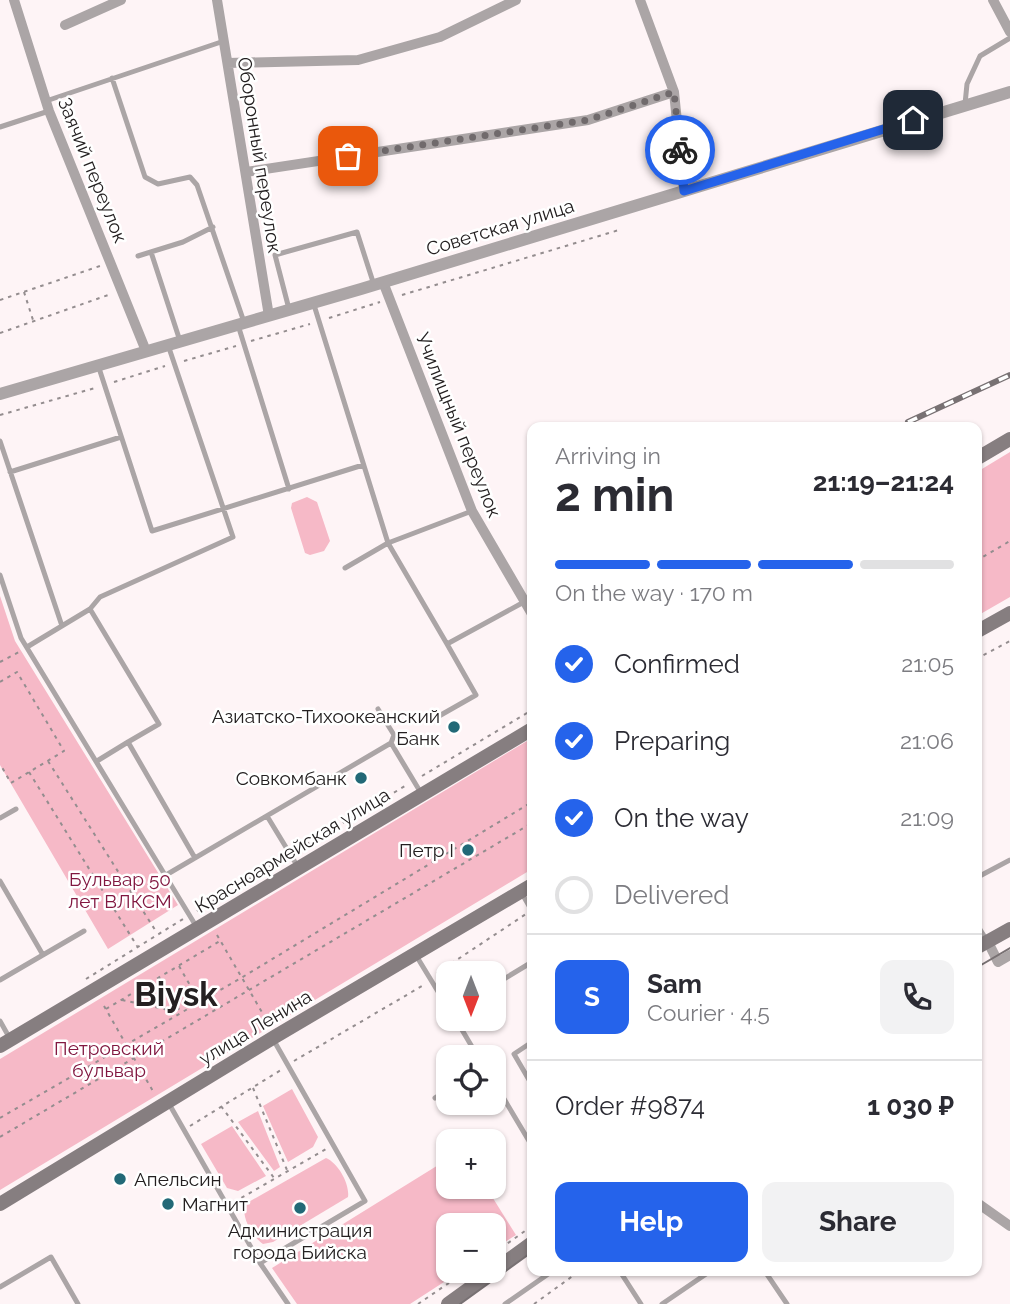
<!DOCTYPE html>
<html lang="en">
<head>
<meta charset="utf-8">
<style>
	:root { --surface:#fff; --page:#f2f2f3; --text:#2b2b33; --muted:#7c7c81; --line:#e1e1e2; --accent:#2563eb }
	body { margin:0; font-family:Raleway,sans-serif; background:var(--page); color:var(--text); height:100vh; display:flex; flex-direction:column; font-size:26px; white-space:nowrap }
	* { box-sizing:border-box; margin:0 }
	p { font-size:23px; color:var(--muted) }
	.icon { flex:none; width:38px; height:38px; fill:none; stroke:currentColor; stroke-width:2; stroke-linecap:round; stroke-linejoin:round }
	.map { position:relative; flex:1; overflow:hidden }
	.side { position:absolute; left:527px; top:422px; width:455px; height:854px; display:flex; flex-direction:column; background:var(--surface); border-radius:14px; box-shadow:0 2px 5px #0004 }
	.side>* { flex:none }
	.needle { width:46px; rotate:180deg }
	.buttons { position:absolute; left:436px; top:961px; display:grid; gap:14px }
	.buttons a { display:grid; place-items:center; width:70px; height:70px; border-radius:14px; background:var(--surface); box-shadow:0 2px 5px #0004; font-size:35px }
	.pin { position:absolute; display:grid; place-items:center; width:60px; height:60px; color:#fff; margin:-30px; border-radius:14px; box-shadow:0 4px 10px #0006 }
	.courier { position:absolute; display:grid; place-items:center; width:70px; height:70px; margin:-35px; border:5px solid #2563eb; border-radius:50%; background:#fff; color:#222; box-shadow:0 2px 9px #0007 }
	.summary em { font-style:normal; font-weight:700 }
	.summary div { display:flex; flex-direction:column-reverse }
	.summary { display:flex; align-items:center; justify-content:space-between; height:119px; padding:0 28px }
	h1 { font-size:46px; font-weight:700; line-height:52px }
	.bar { display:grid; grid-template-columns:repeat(4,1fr); gap:10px 7px; align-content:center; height:84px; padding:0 28px }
	.bar i { height:9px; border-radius:5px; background:var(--line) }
	.bar .current { background:var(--accent) }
	.bar p { grid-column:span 4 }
	.line { display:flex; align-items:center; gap:18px; padding:0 28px; border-top:2px solid var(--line) }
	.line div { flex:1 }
	.round { display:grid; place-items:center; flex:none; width:74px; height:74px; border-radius:14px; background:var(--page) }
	ol { padding:0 28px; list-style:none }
	li { display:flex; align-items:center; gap:21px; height:77px }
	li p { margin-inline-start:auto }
	li .icon { padding:7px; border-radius:50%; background:var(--accent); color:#fff; stroke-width:4 }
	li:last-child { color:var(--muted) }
	li i { width:38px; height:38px; border:4px solid var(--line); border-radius:50% }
	.cta { display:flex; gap:14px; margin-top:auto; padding:14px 28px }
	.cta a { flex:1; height:80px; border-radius:14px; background:var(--accent); color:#fff; font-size:28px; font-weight:700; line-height:80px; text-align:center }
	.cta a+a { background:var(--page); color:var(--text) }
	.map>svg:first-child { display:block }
</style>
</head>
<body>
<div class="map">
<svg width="1010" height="1304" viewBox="0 0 1010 1304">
	<rect width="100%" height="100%" fill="#fef4f6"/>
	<!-- green -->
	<path fill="#f6b9c7" d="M1010 452V597L977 616V472Z
		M307 497 317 502 330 541 324 551 310 555 305 553 291 508 292 503Z
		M0 596 15 641 178 905 108 949 0 765Z
		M532 738V869L0 1190V1059Z
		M292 1089 318 1137 313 1147 288 1162 263 1106Z
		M258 1111 280 1167 274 1171 238 1122Z
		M232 1126 266 1176 238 1191 227 1188 201 1144Z
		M326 1158C338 1163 350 1184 348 1197L273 1242 263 1244C252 1236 241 1217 245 1204Z
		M448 1159V1186L486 1187 516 1235 494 1249V1225H448V1270L461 1271 410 1304H297L272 1268Z"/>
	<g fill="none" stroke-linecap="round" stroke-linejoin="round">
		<!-- path -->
		<path stroke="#948d8f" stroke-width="2" stroke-dasharray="3.5 5" stroke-linecap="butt" d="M24 292 33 320
			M402 295 619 230
			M0 300 100 266
			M329 318 380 302
			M0 333 111 294
			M251 341 310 324
			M184 361 236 346
			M114 382 165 366
			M0 415 95 388
			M976 561 1010 541
			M976 659 1010 641
			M0 662 21 651
			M0 682 17 672 64 751 11 783 0 764
			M48 761 157 933
			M29 772 137 946
			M422 776 532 710
			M299 849 405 786
			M197 911 282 859
			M217 935 270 1026
			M179 966 199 1001
			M437 973 526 914
			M159 978 180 1011
			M86 979 183 919
			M122 1000 178 1012
			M104 1006 154 1093
			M106 1009 220 941
			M294 1061 422 986
			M253 1088 287 1170
			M221 1106 274 1178
			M0 1118 241 978 532 802
			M190 1126 281 1070
			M0 1137 532 823
			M234 1202 326 1149
			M494 1253 532 1226
			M418 1304 468 1270
			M534 1304 581 1270"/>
		<!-- service -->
		<path stroke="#aba5a6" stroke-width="5" d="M112 78 145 177 158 184 190 177 197 185 244 322
			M46 101 224 41
			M965 104 967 84 980 56 1010 38
			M0 127 49 111
			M151 252 180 341
			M138 256 183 242 213 227
			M314 305 388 543 472 511
			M289 309 275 255 357 232 374 285
			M238 325 289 489
			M98 365 152 531 363 465
			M0 441 62 626
			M10 472 121 437
			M345 568 388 543 447 644
			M0 575 21 638 196 926
			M90 609 159 724 128 742 195 858
			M27 647 90 609 100 597 233 537 168 345
			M378 709 394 735 391 743
			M432 720 476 695 447 644 524 602
			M97 761 128 742
			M267 816 298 867
			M0 818 16 809
			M166 875 391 743 421 793
			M976 878 1010 860
			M0 881 43 955
			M521 892 532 911
			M976 923 986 939
			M417 957 448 1008
			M0 980 84 931
			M494 985 532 962
			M455 1018 478 1057
			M0 1021 9 1037
			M532 1042 514 1054 532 1085
			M494 1082 532 1146
			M435 1098 448 1090
			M168 1102 260 1263 288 1304
			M260 1263 365 1201 273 1039
			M619 1270 641 1304
			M764 1270 787 1304
			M0 1287 51 1257 78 1304
			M505 1304 554 1270
			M662 1304 712 1270"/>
		<!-- minor -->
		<path stroke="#aba5a6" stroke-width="10" d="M14 0 49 111 146 351
			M217 0 269 316
			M640 0 674 92 684 191
			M993 0 1010 32
			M65 25 121 0
			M228 63 358 60 440 37 516 0
			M246 172 588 120 674 92
			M383 282 472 511 532 614
			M988 942 998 962 1010 955
			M976 1202 1010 1226"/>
		<!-- tertiary -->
		<path stroke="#aba5a6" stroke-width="12" d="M0 394 361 289 1010 92"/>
		<!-- secondary -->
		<path stroke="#867e80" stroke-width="14" d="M976 459 1010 439
			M976 632 1010 613
			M976 948 1010 929
			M0 1046 532 729
			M0 1204 276 1036 532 885
			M448 1304 532 1243"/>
		<!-- tram -->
		<path stroke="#787173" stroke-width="2" d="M976 968 1010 948
			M460 1304 532 1252"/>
		<!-- rail casing -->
		<g stroke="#787173" stroke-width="6">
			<path id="rail" d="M908 422 1010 375"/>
		</g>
		<!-- rail -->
		<use href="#rail" stroke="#fff" stroke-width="3.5" stroke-dasharray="10" stroke-linecap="butt"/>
	</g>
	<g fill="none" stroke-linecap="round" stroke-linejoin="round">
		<!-- done -->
		<path stroke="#706a6c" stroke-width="7" stroke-dasharray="0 12.6" d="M348 156 588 120 674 92 680 150"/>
		<!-- route -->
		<path stroke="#2563eb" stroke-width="9" d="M680 150 684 191 913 120"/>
	</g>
	<!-- markers -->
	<g fill="#226977" stroke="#fff" stroke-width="2.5">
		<circle cx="454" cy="727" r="7"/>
		<circle cx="361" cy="778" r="7"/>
		<circle cx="468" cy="850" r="7"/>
		<circle cx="120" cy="1179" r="7"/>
		<circle cx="168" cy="1204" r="7"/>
		<circle cx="300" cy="1208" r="7"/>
	</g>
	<g text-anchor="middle" stroke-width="5" stroke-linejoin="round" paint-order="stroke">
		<!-- street labels -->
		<g font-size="19" fill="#242021" stroke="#fff">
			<text transform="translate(260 155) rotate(81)" y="7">Оборонный переулок</text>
			<text transform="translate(93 170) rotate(68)" y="7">Заячий переулок</text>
			<text transform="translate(500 227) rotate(-17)" y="7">Советская улица</text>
			<text transform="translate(459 425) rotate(68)" y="7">Училищный переулок</text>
			<text transform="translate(292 850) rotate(-31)" y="7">Красноармейская улица</text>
			<text transform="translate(255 1027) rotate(-31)" y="7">улица Ленина</text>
		</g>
		<!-- poi labels -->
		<g font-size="19" fill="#242021" stroke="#fff" text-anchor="end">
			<text x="440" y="723">Азиатско-Тихоокеанский<tspan x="440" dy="22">Банк</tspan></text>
			<text x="347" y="785">Совкомбанк</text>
			<text x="454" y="857">Петр I</text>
			<text x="134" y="1186" text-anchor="start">Апельсин</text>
			<text x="182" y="1211" text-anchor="start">Магнит</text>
			<text x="300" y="1237" text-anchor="middle">Администрация<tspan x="300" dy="22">города Бийска</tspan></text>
		</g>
		<!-- park labels -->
		<g font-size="19" fill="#811740" stroke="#fff">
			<text x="120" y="886">Бульвар 50<tspan x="120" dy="22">лет ВЛКСМ</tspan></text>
			<text x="109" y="1055">Петровский<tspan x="109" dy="22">бульвар</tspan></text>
		</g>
		<!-- town labels -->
		<g font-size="33" font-weight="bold" fill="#242021" stroke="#fff">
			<text x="176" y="1006">Biysk</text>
		</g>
	</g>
</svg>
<div class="buttons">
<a><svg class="needle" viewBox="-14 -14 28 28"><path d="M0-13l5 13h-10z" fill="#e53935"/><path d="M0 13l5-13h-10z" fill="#7c7c81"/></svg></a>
<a><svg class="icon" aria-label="locate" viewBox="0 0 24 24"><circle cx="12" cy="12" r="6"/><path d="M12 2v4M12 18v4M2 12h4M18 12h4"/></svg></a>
<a>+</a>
<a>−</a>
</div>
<div class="pin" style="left:348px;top:156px;background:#ea580c"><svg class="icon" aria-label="bag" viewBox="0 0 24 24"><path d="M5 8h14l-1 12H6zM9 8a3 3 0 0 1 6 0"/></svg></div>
<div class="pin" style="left:913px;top:120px;background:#1f2937"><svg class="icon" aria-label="home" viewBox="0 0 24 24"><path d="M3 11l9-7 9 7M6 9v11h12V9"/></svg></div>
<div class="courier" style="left:680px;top:150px"><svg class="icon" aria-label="bike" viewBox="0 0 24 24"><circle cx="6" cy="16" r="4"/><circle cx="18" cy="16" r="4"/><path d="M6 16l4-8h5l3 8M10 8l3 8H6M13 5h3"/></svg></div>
<section class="side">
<div class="summary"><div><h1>2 min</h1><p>Arriving in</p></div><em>21:19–21:24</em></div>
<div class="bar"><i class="current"></i><i class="current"></i><i class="current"></i><i></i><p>On the way · 170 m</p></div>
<ol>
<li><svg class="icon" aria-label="check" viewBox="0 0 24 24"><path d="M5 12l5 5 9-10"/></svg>Confirmed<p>21:05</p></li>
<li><svg class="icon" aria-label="check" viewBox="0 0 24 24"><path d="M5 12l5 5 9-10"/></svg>Preparing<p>21:06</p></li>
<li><svg class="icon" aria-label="check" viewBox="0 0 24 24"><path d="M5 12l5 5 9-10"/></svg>On the way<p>21:09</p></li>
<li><i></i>Delivered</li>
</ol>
<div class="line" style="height:126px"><b class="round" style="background:var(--accent);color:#fff">S</b><div><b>Sam</b><p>Courier · 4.5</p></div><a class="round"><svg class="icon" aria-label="phone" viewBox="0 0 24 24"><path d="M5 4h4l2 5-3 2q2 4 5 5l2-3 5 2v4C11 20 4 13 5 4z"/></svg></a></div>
<div class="line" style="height:91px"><div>Order #9874</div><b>1 030 ₽</b></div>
<div class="cta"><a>Help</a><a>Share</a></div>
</section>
</div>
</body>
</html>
